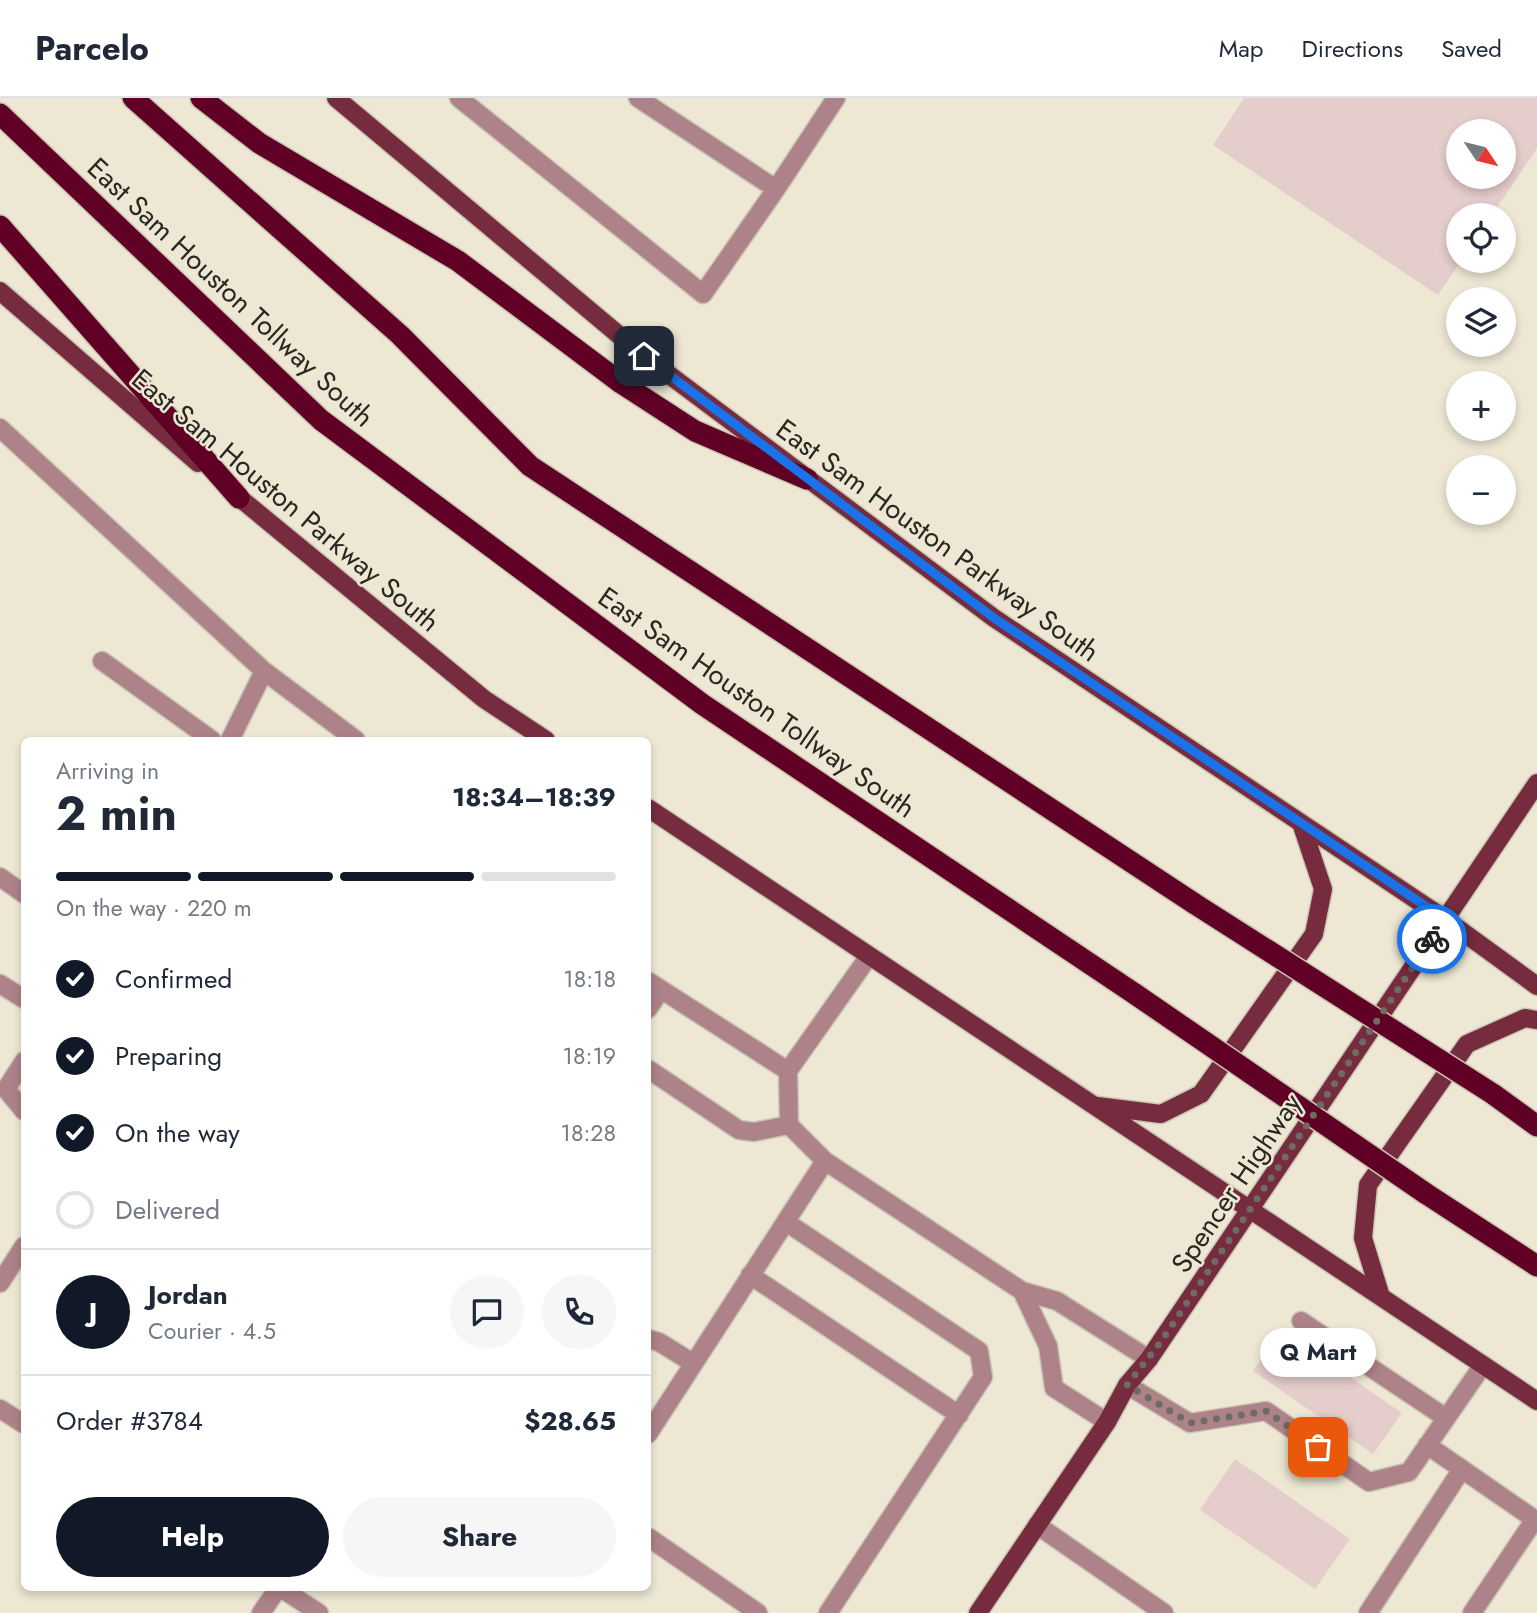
<!DOCTYPE html>
<html lang="en">
<head>
<meta charset="utf-8">
<style>
	:root { --surface:#fff; --page:#f6f6f7; --text:#1f2937; --muted:#747a83; --line:#e0e1e3; --accent:#111827 }
	body { margin:0; font-family:Jost,sans-serif; background:var(--page); color:var(--text); height:100vh; display:flex; flex-direction:column; font-size:26px; white-space:nowrap }
	* { box-sizing:border-box; margin:0 }
	p { font-size:23px; color:var(--muted) }
	.icon { flex:none; width:38px; height:38px; fill:none; stroke:currentColor; stroke-width:2; stroke-linecap:round; stroke-linejoin:round }
	.map { position:relative; flex:1; overflow:hidden }
	.drawer { position:absolute; left:21px; top:639px; width:630px; height:854px; display:flex; flex-direction:column; background:var(--surface); border-radius:10px; box-shadow:0 4px 10px #0003 }
	.drawer>* { flex:none }
	.needle { width:46px; rotate:125deg }
	.fabs { position:absolute; left:1446px; top:21px; display:grid; gap:14px }
	.fabs a { display:grid; place-items:center; width:70px; height:70px; border-radius:50%; background:var(--surface); box-shadow:0 4px 10px #0003; font-size:35px }
	.pin { position:absolute; display:grid; place-items:center; width:60px; height:60px; color:#fff; margin:-30px; border-radius:14px; box-shadow:0 4px 10px #0006 }
	.courier { position:absolute; display:grid; place-items:center; width:70px; height:70px; margin:-35px; border:5px solid #1a73e8; border-radius:50%; background:#fff; color:#222; box-shadow:0 2px 9px #0007 }
	.bubble { position:absolute; height:49px; border-radius:24px; background:var(--surface); box-shadow:0 4px 10px #0003; font-size:23px; font-weight:700; line-height:49px; text-align:center }
	.overview em { font-style:normal; font-weight:700 }
	.overview div { display:flex; flex-direction:column-reverse }
	.overview { display:flex; align-items:center; justify-content:space-between; height:119px; padding:0 35px }
	h1 { font-size:46px; font-weight:700; line-height:52px }
	.bar { display:grid; grid-template-columns:repeat(4,1fr); gap:10px 7px; align-content:center; height:84px; padding:0 35px }
	.bar i { height:9px; border-radius:5px; background:var(--line) }
	.bar .current { background:var(--accent) }
	.bar p { grid-column:span 4 }
	.line { display:flex; align-items:center; gap:18px; padding:0 35px; border-top:2px solid var(--line) }
	.line div { flex:1 }
	.round { display:grid; place-items:center; flex:none; width:74px; height:74px; border-radius:37px; background:var(--page) }
	ol { padding:0 35px; list-style:none }
	li { display:flex; align-items:center; gap:21px; height:77px }
	li p { margin-inline-start:auto }
	li .icon { padding:7px; border-radius:50%; background:var(--accent); color:#fff; stroke-width:4 }
	li:last-child { color:var(--muted) }
	li i { width:38px; height:38px; border:4px solid var(--line); border-radius:50% }
	.action { display:flex; gap:14px; margin-top:auto; padding:14px 35px }
	.action a { flex:1; height:80px; border-radius:42px; background:var(--accent); color:#fff; font-size:28px; font-weight:700; line-height:80px; text-align:center }
	.action a+a { background:var(--page); color:var(--text) }
	header { display:flex; align-items:center; gap:42px; box-sizing:border-box; height:98px; padding:0 35px; background:var(--surface); border-bottom:2px solid var(--line) }
	header strong { font-size:33px }
	nav { display:flex; gap:38px; margin-inline-start:auto; font-size:24px }
	.map>svg:first-child { display:block }
</style>
</head>
<body>
<header>
<strong>Parcelo</strong>
<nav><a>Map</a><a>Directions</a><a>Saved</a></nav>
</header>
<div class="map">
<svg width="1537" height="1515" viewBox="0 0 1537 1515">
	<rect width="100%" height="100%" fill="#ede7d4"/>
	<!-- building -->
	<path fill="#e4cdcb" fill-rule="evenodd" d="M1244 0H1537V50L1492 117H1458V163H1461L1438 197 1213 47ZM1458 33H1503V79H1458Z
		M1282 1232 1402 1315 1373 1356 1253 1273Z
		M1235 1361 1350 1441 1315 1491 1200 1412Z"/>
	<g fill="none" stroke-linecap="round" stroke-linejoin="round">
		<!-- minor casing -->
		<g stroke="#cac5b4" stroke-width="21">
			<path id="minor" d="M459 0 703 196 776 91 638 0
				M776 91 836 0
				M0 330 264 573 356 642
				M102 563 212 642
				M230 642 264 573
				M0 779 24 796
				M869 858 788 973 789 1027 825 1063 1022 1193 1057 1203 1149 1261
				M648 883 788 973
				M0 886 24 901
				M648 911 661 892
				M24 963 6 991 24 1013
				M648 971 739 1032 754 1034 789 1027
				M786 1124 979 1253 983 1279 828 1515
				M750 1177 959 1317
				M0 1185 24 1148
				M1022 1193 1048 1248 1054 1290 1107 1324
				M1301 1223 1446 1320
				M648 1241 659 1244 693 1265
				M1127 1287 1190 1325 1266 1313 1369 1384 1409 1374 1483 1267
				M0 1311 24 1326
				M648 1336 825 1063
				M1427 1347 1537 1423
				M1037 1427 1164 1515
				M648 1439 758 1515
				M279 1489 319 1515
				M261 1515 279 1489
				M1368 1515 1462 1371
				M1472 1515 1535 1421"/>
		</g>
		<!-- major casing -->
		<g stroke="#cac5b4" stroke-width="21">
			<path id="major" d="M336 0 644 258 994 520 1445 821 1537 888
				M0 193 198 365
				M230 392 484 601 546 642
				M648 710 1537 1303
				M1097 1008 1161 1016 1201 996 1314 836 1323 791 1301 725
				M1381 1199 1363 1140 1368 1087 1467 946 1525 920 1537 922
				M978 1515 1107 1324 1127 1287 1149 1261 1537 685"/>
		</g>
		<!-- highway casing -->
		<g stroke="#cac5b4" stroke-width="24">
			<path id="highway" d="M133 0 400 237 530 368 1195 806
				M201 0 259 45 458 163 621 285 695 333 807 381
				M0 16 321 322 702 606 1135 896
				M0 128 239 400
				M1493 996 1537 1028
				M1425 1095 1537 1168"/>
		</g>
		<!-- minor -->
		<use href="#minor" stroke="#ae8289" stroke-width="18"/>
		<!-- major -->
		<use href="#major" stroke="#762b3e" stroke-width="18"/>
		<!-- highway -->
		<use href="#highway" stroke="#5f0024" stroke-width="21"/>
		<!-- highway-bridge casing -->
		<g stroke="#cac5b4" stroke-width="24" stroke-linecap="butt">
			<path id="highway-bridge" d="M1195 806 1493 996
				M1135 896 1425 1095"/>
		</g>
		<!-- highway-bridge -->
		<use href="#highway-bridge" stroke="#5f0024" stroke-width="21"/>
	</g>
	<g fill="none" stroke-linecap="round" stroke-linejoin="round">
		<!-- done -->
		<path stroke="#6e6b60" stroke-width="7" stroke-dasharray="0 12.6" d="M1318 1349 1266 1313 1190 1325 1127 1287 1160 1245 1432 841"/>
		<!-- route -->
		<path stroke="#1a73e8" stroke-width="9" d="M644 258 994 520 1445 821 1432 841"/>
	</g>
	<g text-anchor="middle" stroke-width="5" stroke-linejoin="round" paint-order="stroke">
		<!-- street labels -->
		<g font-size="28" fill="#2a2821" stroke="#ede7d4">
			<text transform="translate(231 194) rotate(43)" y="10">East Sam Houston Tollway South</text>
			<text transform="translate(286 402) rotate(40)" y="10">East Sam Houston Parkway South</text>
			<text transform="translate(938 442) rotate(36)" y="10">East Sam Houston Parkway South</text>
			<text transform="translate(757 604) rotate(35)" y="10">East Sam Houston Tollway South</text>
			<text transform="translate(1236 1085) rotate(-56)" y="10">Spencer Highway</text>
		</g>
	</g>
</svg>
<div class="fabs">
<a><svg class="needle" viewBox="-14 -14 28 28"><path d="M0-13l5 13h-10z" fill="#e53935"/><path d="M0 13l5-13h-10z" fill="#747a83"/></svg></a>
<a><svg class="icon" aria-label="locate" viewBox="0 0 24 24"><circle cx="12" cy="12" r="6"/><path d="M12 2v4M12 18v4M2 12h4M18 12h4"/></svg></a>
<a><svg class="icon" aria-label="layers" viewBox="0 0 24 24"><path d="M12 4l9 5-9 5-9-5zM3 14l9 5 9-5"/></svg></a>
<a>+</a>
<a>−</a>
</div>
<div class="pin" style="left:1318px;top:1349px;background:#ea580c"><svg class="icon" aria-label="bag" viewBox="0 0 24 24"><path d="M5 8h14l-1 12H6zM9 8a3 3 0 0 1 6 0"/></svg></div>
<div class="pin" style="left:644px;top:258px;background:#1f2937"><svg class="icon" aria-label="home" viewBox="0 0 24 24"><path d="M3 11l9-7 9 7M6 9v11h12V9"/></svg></div>
<div class="courier" style="left:1432px;top:841px"><svg class="icon" aria-label="bike" viewBox="0 0 24 24"><circle cx="6" cy="16" r="4"/><circle cx="18" cy="16" r="4"/><path d="M6 16l4-8h5l3 8M10 8l3 8H6M13 5h3"/></svg></div>
<div class="bubble" style="left:1260px;top:1230px;width:116px">Q Mart</div>
<section class="drawer">
<div class="overview"><div><h1>2 min</h1><p>Arriving in</p></div><em>18:34–18:39</em></div>
<div class="bar"><i class="current"></i><i class="current"></i><i class="current"></i><i></i><p>On the way · 220 m</p></div>
<ol>
<li><svg class="icon" aria-label="check" viewBox="0 0 24 24"><path d="M5 12l5 5 9-10"/></svg>Confirmed<p>18:18</p></li>
<li><svg class="icon" aria-label="check" viewBox="0 0 24 24"><path d="M5 12l5 5 9-10"/></svg>Preparing<p>18:19</p></li>
<li><svg class="icon" aria-label="check" viewBox="0 0 24 24"><path d="M5 12l5 5 9-10"/></svg>On the way<p>18:28</p></li>
<li><i></i>Delivered</li>
</ol>
<div class="line" style="height:126px"><b class="round" style="background:var(--accent);color:#fff">J</b><div><b>Jordan</b><p>Courier · 4.5</p></div><a class="round"><svg class="icon" aria-label="chat" viewBox="0 0 24 24"><path d="M4 5h16v11H9l-5 4z"/></svg></a><a class="round"><svg class="icon" aria-label="phone" viewBox="0 0 24 24"><path d="M5 4h4l2 5-3 2q2 4 5 5l2-3 5 2v4C11 20 4 13 5 4z"/></svg></a></div>
<div class="line" style="height:91px"><div>Order #3784</div><b>$28.65</b></div>
<div class="action"><a>Help</a><a>Share</a></div>
</section>
</div>
</body>
</html>
